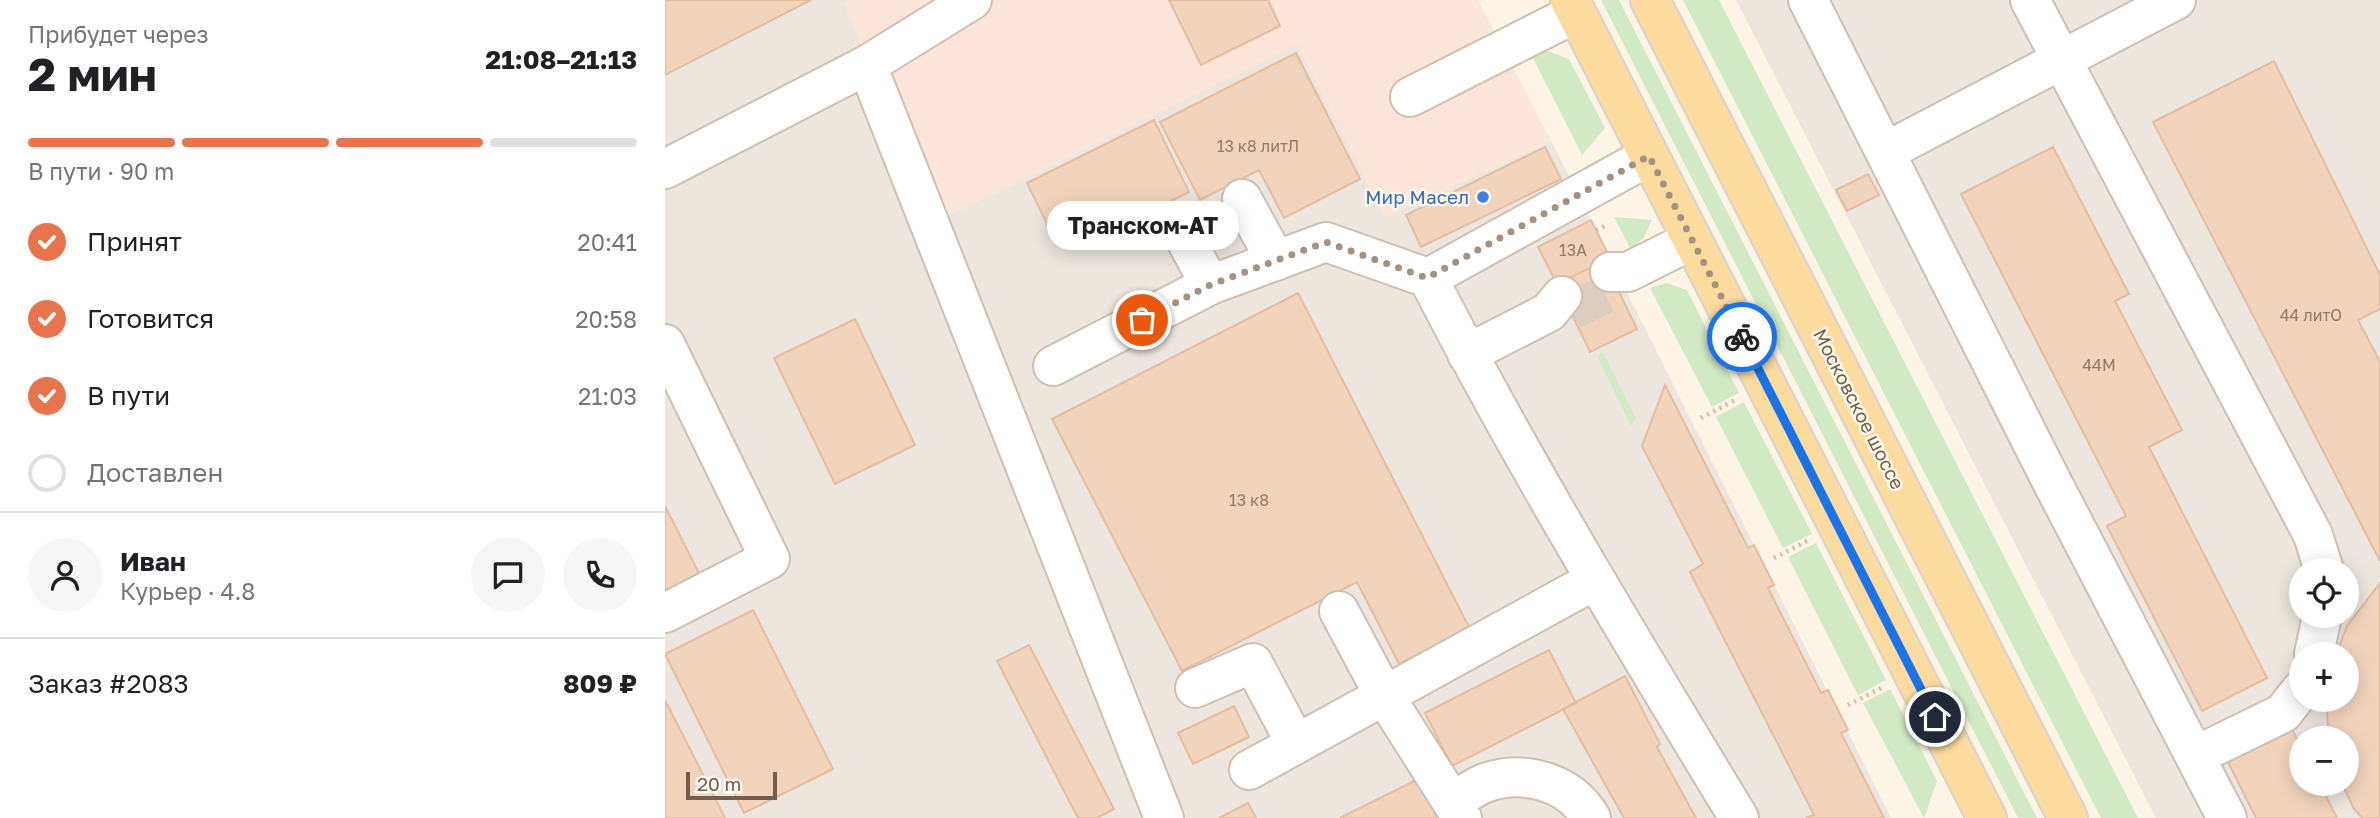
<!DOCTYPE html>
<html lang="ru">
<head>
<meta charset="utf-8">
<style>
	:root { --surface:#fff; --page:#f6f6f6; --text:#202124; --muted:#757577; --line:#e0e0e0; --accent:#e7744a }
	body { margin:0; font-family:"Golos Text",sans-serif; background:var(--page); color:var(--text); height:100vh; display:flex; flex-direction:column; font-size:26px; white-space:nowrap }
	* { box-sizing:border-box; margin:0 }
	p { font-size:23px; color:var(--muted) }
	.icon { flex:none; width:38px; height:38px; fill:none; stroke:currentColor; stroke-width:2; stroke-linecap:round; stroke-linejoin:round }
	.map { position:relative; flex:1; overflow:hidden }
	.panel { display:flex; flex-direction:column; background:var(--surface); width:665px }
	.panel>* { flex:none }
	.tools { position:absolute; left:1624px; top:558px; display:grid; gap:14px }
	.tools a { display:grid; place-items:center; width:70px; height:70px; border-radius:50%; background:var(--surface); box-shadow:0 4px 18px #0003; font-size:35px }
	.scale { position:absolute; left:21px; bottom:18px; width:91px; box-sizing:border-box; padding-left:7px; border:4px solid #765c4a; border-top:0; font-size:19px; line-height:24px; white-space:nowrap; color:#765c4a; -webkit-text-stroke:5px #fff8ec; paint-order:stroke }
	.pin { position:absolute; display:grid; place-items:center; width:60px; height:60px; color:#fff; margin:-30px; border:4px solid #fff; border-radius:50%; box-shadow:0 2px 7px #0007 }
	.courier { position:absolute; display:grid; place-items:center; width:70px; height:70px; margin:-35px; border:5px solid #1a73e8; border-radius:50%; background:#fff; color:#222; box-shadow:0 2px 9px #0007 }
	.bubble { position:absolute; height:49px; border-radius:24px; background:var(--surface); box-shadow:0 4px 18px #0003; font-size:23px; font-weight:700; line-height:49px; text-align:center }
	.overview em { font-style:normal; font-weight:700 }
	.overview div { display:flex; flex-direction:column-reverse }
	.overview { display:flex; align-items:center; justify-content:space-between; height:119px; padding:0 28px }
	h1 { font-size:46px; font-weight:700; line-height:52px }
	.bar { display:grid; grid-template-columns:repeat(4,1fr); gap:10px 7px; align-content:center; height:84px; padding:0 28px }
	.bar i { height:9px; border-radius:5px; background:var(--line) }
	.bar .on { background:var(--accent) }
	.bar p { grid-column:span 4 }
	.line { display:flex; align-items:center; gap:18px; padding:0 28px; border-top:2px solid var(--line) }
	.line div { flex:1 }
	.round { display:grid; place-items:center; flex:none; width:74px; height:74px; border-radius:37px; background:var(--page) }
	ol { padding:0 28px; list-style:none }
	li { display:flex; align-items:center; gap:21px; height:77px }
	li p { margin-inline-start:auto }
	li .icon { padding:7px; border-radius:50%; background:var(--accent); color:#fff; stroke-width:4 }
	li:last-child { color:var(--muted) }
	li i { width:38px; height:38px; border:4px solid var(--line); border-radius:50% }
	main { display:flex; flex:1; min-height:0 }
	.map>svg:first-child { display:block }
</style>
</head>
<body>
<main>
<section class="panel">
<div class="overview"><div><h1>2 мин</h1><p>Прибудет через</p></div><em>21:08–21:13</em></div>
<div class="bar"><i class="on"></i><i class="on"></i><i class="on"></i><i></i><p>В пути · 90 m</p></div>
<ol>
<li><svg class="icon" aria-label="check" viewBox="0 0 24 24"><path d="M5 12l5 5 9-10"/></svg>Принят<p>20:41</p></li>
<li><svg class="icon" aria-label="check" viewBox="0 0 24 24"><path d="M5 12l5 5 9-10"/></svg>Готовится<p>20:58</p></li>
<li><svg class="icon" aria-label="check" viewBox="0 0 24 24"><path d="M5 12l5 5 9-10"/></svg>В пути<p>21:03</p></li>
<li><i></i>Доставлен</li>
</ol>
<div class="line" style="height:126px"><a class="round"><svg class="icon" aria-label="person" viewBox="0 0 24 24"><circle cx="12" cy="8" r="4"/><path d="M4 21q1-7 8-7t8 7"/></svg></a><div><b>Иван</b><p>Курьер · 4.8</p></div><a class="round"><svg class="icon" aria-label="chat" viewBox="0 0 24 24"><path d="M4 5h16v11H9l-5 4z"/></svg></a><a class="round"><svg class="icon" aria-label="phone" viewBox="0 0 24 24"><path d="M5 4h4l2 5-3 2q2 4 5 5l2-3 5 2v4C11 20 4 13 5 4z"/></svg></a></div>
<div class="line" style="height:91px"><div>Заказ #2083</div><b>809 ₽</b></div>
</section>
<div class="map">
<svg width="1715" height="818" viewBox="0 0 1715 818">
	<rect width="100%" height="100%" fill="#fcf4e5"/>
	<!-- commercial -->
	<path fill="#fde5d9" d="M184 0H813L886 141 720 217 631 46 272 221 179 3Z"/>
	<!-- industrial -->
	<path fill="#ece6df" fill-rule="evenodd" d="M0 0H184L179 3 272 221 632 45 720 217 886 141 1226 818H0Z
		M1071 0H1715V818H1491ZM1636 570H1682V616H1636ZM1636 654H1682V700H1636ZM1636 738H1682V784H1636Z"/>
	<!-- green -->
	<path fill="#d1eac3" d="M936 0H954L1372 818H1353Z
		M1018 0H1054L1473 818H1436Z
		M883 51 904 59 940 128 917 155 867 56Z
		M949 217 987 220 979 237 966 250Z
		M1001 283 1022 290 1074 393 1047 407 985 288Z
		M938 352 971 418 966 426 932 356Z
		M1079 402 1147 534 1118 548 1051 417Z
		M1151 543 1221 680 1193 695 1123 557Z
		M1225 689 1272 781 1259 818 1198 703Z"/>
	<!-- building -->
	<path fill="#f2d4bd" stroke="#e5bc9d" stroke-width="2" d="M0 0H146L0 75Z
		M504 0H603L615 26 536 65Z
		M631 53 695 179 619 218 594 170 535 200 495 122Z
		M1609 61 1715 275V309L1693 320 1715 362V561L1488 122Z
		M489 120 524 192 431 238 422 221 389 238 362 183Z
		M880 147 896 179 756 247 741 215Z
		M1388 147 1464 294 1450 301 1517 430 1484 447 1602 678 1537 711 1442 526 1461 516 1296 194Z
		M1203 174 1214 195 1182 211 1171 190Z
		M926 220 945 258 892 284 873 247Z
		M939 261 972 329 925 352 892 284Z
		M633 293 805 629 734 664 692 582 517 671 387 419Z
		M190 319 250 445 170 484 109 358Z
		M1000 385 1083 548 1089 545 1109 585 1103 588 1156 693 1163 690 1183 730 1176 733 1219 818H1141L1149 815 1025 572 1038 564 977 446Z
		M0 506 37 579 0 598Z
		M1715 583V818H1697L1689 809 1677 784H1682V738H1664L1661 700H1682V654H1671L1682 626Z
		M88 610 168 769 79 813 0 654Z
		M364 645 449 809 432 818H413L332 661Z
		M884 650 911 703 787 766 760 713Z
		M960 676 995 744 992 747 1031 818H959L898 709Z
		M0 700 60 818H0Z
		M569 706 584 737 528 764 513 733Z
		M1625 725 1636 747V784H1655L1672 818H1591L1561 758Z
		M753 779 774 818H675Z
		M583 803 591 818H554Z"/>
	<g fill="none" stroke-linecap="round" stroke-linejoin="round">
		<!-- minor-tunnel -->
		<path stroke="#dacebe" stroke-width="38" stroke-dasharray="38 19" stroke-linecap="butt" d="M906 311 953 288"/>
		<!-- minor casing -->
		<g stroke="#d0bfae" stroke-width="42">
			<path id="minor" d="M1143 0 1385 478 1562 818
				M1365 0 1648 535 1659 570
				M202 65 499 818
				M745 97 911 13
				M1220 152 1511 0
				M0 169 202 65 307 0
				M577 199 611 261
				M514 227 545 285
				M945 272H963L1027 240
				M763 278 984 156
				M0 344 105 559 0 613
				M802 354 884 312 897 296
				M388 366 545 285 661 242 763 278C858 463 966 640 1074 818
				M674 611 719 695 797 818
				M1649 654 1657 616
				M530 688 588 663 631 744
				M1530 756 1618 713 1636 690
				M584 770 930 580
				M787 802C798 796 809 787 820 783 859 769 905 782 926 818"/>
		</g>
		<!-- major casing -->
		<g stroke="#d9d1cc" stroke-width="42">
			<path id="major" d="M905 0 1322 818
				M985 0 1403 818"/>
		</g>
		<!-- path -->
		<path stroke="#d7b8a0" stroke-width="4.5" stroke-dasharray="2 5" stroke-linecap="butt" d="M931 230 940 226
			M1036 418 1072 399
			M1109 558 1142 541
			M1183 705 1220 686"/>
		<!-- minor -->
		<use href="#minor" stroke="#fff" stroke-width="38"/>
		<!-- major -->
		<use href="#major" stroke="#fbdc9e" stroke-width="38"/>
	</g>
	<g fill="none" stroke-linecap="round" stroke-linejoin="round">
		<!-- done -->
		<path stroke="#a59180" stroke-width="7" stroke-dasharray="0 12.6" d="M477 320 545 285 661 242 762 278 984 156 1077 337"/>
		<!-- route -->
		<path stroke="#1a73e8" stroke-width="9" d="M1077 337 1270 717"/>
	</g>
	<!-- markers -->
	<circle fill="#3f7fe0" stroke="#fff8ec" stroke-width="2.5" cx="818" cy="197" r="7"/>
	<g text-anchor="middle" stroke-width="5" stroke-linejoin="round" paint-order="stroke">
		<!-- number labels -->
		<g font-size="16" fill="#957a67">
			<text x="593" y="152">13 к8 литЛ</text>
			<text x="908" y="256">13А</text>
			<text x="1646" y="321">44 литО</text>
			<text x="1434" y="371">44M</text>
			<text x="584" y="506">13 к8</text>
		</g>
		<!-- shop labels -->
		<g font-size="19" fill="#366cbe" stroke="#fff8ec" text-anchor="end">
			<text x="804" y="204">Мир Масел</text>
		</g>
		<!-- street labels -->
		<g font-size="19" fill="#765c4a" stroke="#fff8ec">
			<text transform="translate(1194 409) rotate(63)" y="7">Московское шоссе</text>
		</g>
	</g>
</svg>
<div class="tools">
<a><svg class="icon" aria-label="locate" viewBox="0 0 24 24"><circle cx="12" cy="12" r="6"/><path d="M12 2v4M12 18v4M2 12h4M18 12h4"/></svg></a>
<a>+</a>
<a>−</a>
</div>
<div class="scale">20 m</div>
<div class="pin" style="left:477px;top:320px;background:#ea580c"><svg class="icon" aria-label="bag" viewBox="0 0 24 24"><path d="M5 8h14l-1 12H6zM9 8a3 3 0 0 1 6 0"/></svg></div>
<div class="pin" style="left:1270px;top:717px;background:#1f2937"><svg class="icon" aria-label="home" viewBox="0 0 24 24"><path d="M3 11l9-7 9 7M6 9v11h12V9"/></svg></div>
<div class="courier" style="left:1077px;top:337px"><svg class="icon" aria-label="bike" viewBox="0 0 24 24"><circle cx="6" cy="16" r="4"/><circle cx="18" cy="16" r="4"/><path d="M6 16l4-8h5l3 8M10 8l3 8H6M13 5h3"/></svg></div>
<div class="bubble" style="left:382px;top:201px;width:192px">Транском-АТ</div>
</div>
</main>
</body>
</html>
